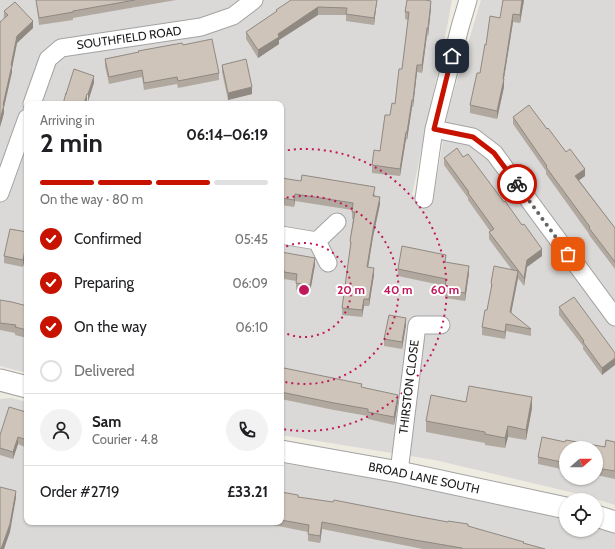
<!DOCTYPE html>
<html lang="en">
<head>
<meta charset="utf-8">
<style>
	:root { --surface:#fff; --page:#f2f2f2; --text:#202124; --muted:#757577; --line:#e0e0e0; --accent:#c71200 }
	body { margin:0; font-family:Cabin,sans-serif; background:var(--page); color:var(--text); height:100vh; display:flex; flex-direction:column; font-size:15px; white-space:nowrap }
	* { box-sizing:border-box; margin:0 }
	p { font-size:13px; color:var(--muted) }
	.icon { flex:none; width:22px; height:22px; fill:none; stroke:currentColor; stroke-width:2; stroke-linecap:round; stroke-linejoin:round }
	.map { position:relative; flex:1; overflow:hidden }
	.sheet { position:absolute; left:24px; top:101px; width:260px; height:424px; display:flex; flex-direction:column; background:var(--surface); border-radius:8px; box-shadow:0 1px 3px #0004 }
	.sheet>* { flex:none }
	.needle { width:26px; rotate:70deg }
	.controls { position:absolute; left:559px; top:441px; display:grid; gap:8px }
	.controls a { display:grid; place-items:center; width:44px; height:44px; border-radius:50%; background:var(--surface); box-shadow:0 1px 3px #0004; font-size:20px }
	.pin { position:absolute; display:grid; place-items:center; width:34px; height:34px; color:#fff; margin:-17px; border-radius:8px; box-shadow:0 2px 6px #0006 }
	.courier { position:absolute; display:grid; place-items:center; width:40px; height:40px; margin:-20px; border:3px solid #c71200; border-radius:50%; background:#fff; color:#222; box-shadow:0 1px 5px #0007 }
	.overview em { font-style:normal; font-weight:800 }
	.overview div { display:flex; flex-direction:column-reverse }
	.overview { display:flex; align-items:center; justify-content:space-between; height:68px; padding:0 16px }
	h1 { font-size:26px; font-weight:800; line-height:30px }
	.bar { display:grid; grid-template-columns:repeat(4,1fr); gap:6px 4px; align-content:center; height:48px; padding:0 16px }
	.bar i { height:5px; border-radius:3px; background:var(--line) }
	.bar .active { background:var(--accent) }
	.bar p { grid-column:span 4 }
	.line { display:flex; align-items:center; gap:10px; padding:0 16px; border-top:1px solid var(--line) }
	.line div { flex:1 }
	.round { display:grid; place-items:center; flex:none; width:42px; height:42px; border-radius:21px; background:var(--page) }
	ol { padding:0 16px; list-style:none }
	li { display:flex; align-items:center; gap:12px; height:44px }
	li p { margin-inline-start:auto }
	li .icon { padding:4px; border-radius:50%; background:var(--accent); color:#fff; stroke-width:4 }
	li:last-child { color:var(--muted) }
	li i { width:22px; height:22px; border:2px solid var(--line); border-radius:50% }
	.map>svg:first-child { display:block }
</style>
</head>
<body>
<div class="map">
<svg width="615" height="549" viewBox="0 0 615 549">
	<rect width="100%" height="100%" fill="#eeebe0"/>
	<!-- residential -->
	<path fill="#dad9d8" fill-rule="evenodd" d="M0 0H452L447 27 412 195 433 200 448 111 481 0H615V505L583 495 435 460 281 435V104H27V373L0 366ZM566 448H596V478H566Z
		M11 398 27 402V522H281V463L458 493 566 520V530H596V528L615 532V549H0V399Z"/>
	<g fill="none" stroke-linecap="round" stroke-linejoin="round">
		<!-- minor casing -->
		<g stroke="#a3a3a3" stroke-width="19">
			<path id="minor" d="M32 104 48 59 61 48 201 27 233 16 254 0
				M434 129 473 137 494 153 615 317
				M0 193 27 118
				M424 199 434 129 460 27 468 0
				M281 235 317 241
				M328 263 317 241 337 222
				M399 472 417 325H441"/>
		</g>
		<!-- tertiary casing -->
		<g stroke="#a3a3a3" stroke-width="23">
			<path id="tertiary" d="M0 380 27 387
				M281 451 399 472 566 508
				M596 516 615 522"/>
		</g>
		<!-- minor -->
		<use href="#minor" stroke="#fff" stroke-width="17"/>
		<!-- tertiary -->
		<use href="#tertiary" stroke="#fff" stroke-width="21"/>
	</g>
	<!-- wall -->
	<path fill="#b1a99f" d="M36 0H176L73 18V20L39 25Z
		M377 0 374 25 346 21V15H318L279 40V44L258 58 246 39V32L276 12V10Z
		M524 0 520 23 513 22 504 79V87L497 119 470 113V105L480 73 486 45 500 18Z
		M431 8 428 36 427 35 422 73 417 72 413 107H412L407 140 406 139 400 176 372 173V165L380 151 395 104 402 69 408 20 405 19V12Z
		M4 11 33 28 17 43 12 68V72L4 107V113L0 127Z
		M183 45 219 73V80L178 88 177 84 144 90 142 77 109 84 105 66V59Z
		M222 65 252 94 228 100 222 72Z
		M513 117 547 129 585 176 579 180 615 228V269L589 235V234L546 174V171L513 124Z
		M463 157 504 202 522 225 542 256 527 267 524 286 518 278 511 313 531 329V336L506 331 505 339 482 335V327L487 310 491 291V283L512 270 489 239V232L490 231 468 200V198L444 165V158Z
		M281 178 375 194V196L380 204 373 237 368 267 374 275 369 306H364L362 317 342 315V308L350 249V241L353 219H352V210L295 201 294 207 281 205Z
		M27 193V209H25V201Z
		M27 232V247L23 267 4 263V256Z
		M281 248V252L315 265 310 292 296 290V281L284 279V277H281Z
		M446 262 469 273 465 301 445 298V286L398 276V269Z
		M0 300 27 306V338L15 335V333L0 330Z
		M559 307 615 353 602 375 583 349V346L559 315Z
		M406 325 402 349 384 346V339Z
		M281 369 362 387 398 402 394 425 368 419V416L334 410 281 399Z
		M466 402 532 408 526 440 508 437 505 448 485 445V443L426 432V421Z
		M26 414H27V448L18 444 13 459 0 455V435Z
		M542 437 565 442 566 440 605 447 606 440 615 442V479L596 475V448H566V470L538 464V457Z
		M281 492 298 497 421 517 468 526 524 543 545 549H423L322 529 320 543 308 541V532L273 525V522H281Z"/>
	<!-- shaded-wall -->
	<path fill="#908982" d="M377 0 374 25V18Z
		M522 0H524L520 23V15Z
		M431 1V8L428 36V28Z
		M318 7V15L279 40V44L258 58V50L278 34Z
		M513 14V22L503 84 504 79V87L497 119V111Z
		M33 21V28L17 43 12 68V72L4 107V113L0 127V120L3 105 17 36Z
		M427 28V35L422 73V65Z
		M417 65V72L413 107V100Z
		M94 76V83L88 102V94Z
		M252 87V94L228 100V93Z
		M87 94V101L86 104H84Z
		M412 100V107L407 140V132Z
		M406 132V139L400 176V169Z
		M585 169V176L575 183V176Z
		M295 194V201L294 207V200Z
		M380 197V204L373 237 367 274V267L373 230Z
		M27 240V247L23 267V260Z
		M542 249V256L527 267 524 286V278L527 260Z
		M315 258V265L310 292V285Z
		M469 266V273L465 301V293Z
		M374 268V275L369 306V299Z
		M518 271V278L510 319V312Z
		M364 299V306L362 317V310Z
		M406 318V325L402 349V342Z
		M506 324V331L505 339V332Z
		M615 358V365L602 375V368Z
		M398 395V402L394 425V417Z
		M532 397V408L526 440V430Z
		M508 426V437L505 448V438Z
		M18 437V444L13 459V452Z
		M16 491V498L10 532 4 549H1Z
		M322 522V529L320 543V536Z"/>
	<!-- building -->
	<path fill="#cec4b9" stroke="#908982" d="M36 0H135L73 11V12L39 18Z
		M291 0H377L374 18 346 14 347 8 318 7 278 34 279 37 258 50 246 32 277 11 276 10Z
		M407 0H425L431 1 428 28H427L422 65H417L413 100H412L407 132H406L400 169 372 165 374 150 380 151 385 115H390L392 103 395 104 399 69H402L409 12H405Z
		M503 0H522L520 15 513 14 503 79H504L497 111 470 105 477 73H480L485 44 486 45 490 16 500 18Z
		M15 2 33 21 17 36 11 65H12L3 105H4L0 120V22L8 15 4 11Z
		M212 39 219 73 178 81 177 77 144 83 142 70 109 77 105 59 139 52 138 51 182 43 183 45Z
		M246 59 252 87 228 93 222 65Z
		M74 69 94 76 88 94H87L84 104H63L66 93V94Z
		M529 105 547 129 548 128 566 152 570 149 585 169 575 176 615 228V262L589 228 590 227 546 167 547 166 513 117Z
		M457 148 463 157 468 154 504 202 505 201 522 225 524 224 542 249 527 260 524 278 489 232 494 229 468 193 469 192 444 158Z
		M302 175 375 187 373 196 380 197 373 230 367 267 374 268 369 299H364L362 310 342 308 351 242 350 241 355 212H352L353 203 295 194 294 200 281 198V178L301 181Z
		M27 193V202L25 201Z
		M10 229 27 232V240L23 260 4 256Z
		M402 246 446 255 445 262 469 266 465 293 445 290 446 279 398 269Z
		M281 252 315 258 310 285 296 283 297 274 284 272V270H281Z
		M494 266 518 271 510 312 531 329 506 324 505 332 482 327 485 310H487L492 284 491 283Z
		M574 297 615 353V358L602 368 583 342 584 341 559 307Z
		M0 300 12 302 27 306V330L15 327 16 325 0 323Z
		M389 315 406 318 402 342 384 339Z
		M284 368 362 384 361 387 398 395 394 417 368 412V409L334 403 281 392V369L283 370Z
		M469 386 532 397 526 430 508 426 505 438 485 434V432L426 421 431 395 466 402Z
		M9 407 26 412 25 414H27V440L18 437 13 452 0 448V435Z
		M542 437 565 442 566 440 605 447 606 440 615 442V471L596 468V448H566V463L538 457Z
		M0 487 16 491 10 524 1 549H0Z
		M281 492 298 495V497L333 502 334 500 421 517 448 522V521L468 524V526L524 542 523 543 545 549H462V548L409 539 322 522 320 536 308 534 309 525 281 520Z"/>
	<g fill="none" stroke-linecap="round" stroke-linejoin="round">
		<!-- done -->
		<path stroke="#666461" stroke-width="4" stroke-dasharray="0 7.2" d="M517 184 568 254"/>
		<!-- route -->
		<path stroke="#c71200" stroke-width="5" d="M452 56 434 129 473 137 494 153 517 184"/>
	</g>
	<!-- distance rings -->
	<g fill="none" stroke="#c2185b" stroke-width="2" stroke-dasharray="2 4">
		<path d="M281 249A47 47 0 1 1 281 331"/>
		<path d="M281 199A94 94 0 1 1 281 381"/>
		<path d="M282 151A141 141 0 1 1 282 429"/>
	</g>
	<g text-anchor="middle" stroke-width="4" stroke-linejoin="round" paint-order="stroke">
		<!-- street labels -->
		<g font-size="12" fill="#1c1c1c" stroke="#fff">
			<text transform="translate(129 38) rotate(-8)" y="4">SOUTHFIELD ROAD</text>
			<text transform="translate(409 387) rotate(-83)" y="4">THIRSTON CLOSE</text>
			<text transform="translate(424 478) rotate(12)" y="4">BROAD LANE SOUTH</text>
		</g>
	</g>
	<circle cx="304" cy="290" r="6" fill="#c2185b" stroke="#fff" stroke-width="2"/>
	<g font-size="12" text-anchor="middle" font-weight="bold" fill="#c2185b" stroke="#fff" stroke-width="4" stroke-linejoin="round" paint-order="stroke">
		<text x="351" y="294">20 m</text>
		<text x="398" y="294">40 m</text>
		<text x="445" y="294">60 m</text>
	</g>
</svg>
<div class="controls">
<a><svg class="needle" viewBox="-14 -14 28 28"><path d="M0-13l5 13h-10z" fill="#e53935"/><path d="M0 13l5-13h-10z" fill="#757577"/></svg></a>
<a><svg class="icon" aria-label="locate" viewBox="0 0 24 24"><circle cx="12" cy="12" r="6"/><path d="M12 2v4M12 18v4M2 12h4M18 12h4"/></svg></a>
</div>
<div class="pin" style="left:568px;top:254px;background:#ea580c"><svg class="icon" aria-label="bag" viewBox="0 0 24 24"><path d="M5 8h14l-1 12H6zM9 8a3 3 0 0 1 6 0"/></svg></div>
<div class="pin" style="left:452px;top:56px;background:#1f2937"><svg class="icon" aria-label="home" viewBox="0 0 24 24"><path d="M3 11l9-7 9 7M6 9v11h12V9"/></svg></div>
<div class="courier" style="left:517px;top:184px"><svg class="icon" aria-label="bike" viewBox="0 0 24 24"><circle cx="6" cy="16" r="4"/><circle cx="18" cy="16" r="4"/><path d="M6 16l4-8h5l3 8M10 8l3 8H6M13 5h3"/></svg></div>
<section class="sheet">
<div class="overview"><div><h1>2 min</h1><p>Arriving in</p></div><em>06:14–06:19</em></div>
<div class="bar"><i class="active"></i><i class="active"></i><i class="active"></i><i></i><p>On the way · 80 m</p></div>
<ol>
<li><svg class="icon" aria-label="check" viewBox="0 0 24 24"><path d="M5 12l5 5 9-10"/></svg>Confirmed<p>05:45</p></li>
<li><svg class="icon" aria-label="check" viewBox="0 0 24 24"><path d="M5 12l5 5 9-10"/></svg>Preparing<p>06:09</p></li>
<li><svg class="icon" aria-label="check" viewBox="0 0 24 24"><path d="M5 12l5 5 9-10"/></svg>On the way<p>06:10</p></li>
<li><i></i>Delivered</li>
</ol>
<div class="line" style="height:72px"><a class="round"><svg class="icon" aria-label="person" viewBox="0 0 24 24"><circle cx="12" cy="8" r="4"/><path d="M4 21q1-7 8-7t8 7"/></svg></a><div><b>Sam</b><p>Courier · 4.8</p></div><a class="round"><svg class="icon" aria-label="phone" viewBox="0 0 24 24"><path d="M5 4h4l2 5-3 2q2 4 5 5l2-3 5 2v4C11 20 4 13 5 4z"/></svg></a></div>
<div class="line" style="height:52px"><div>Order #2719</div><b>£33.21</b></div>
</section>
</div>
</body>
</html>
